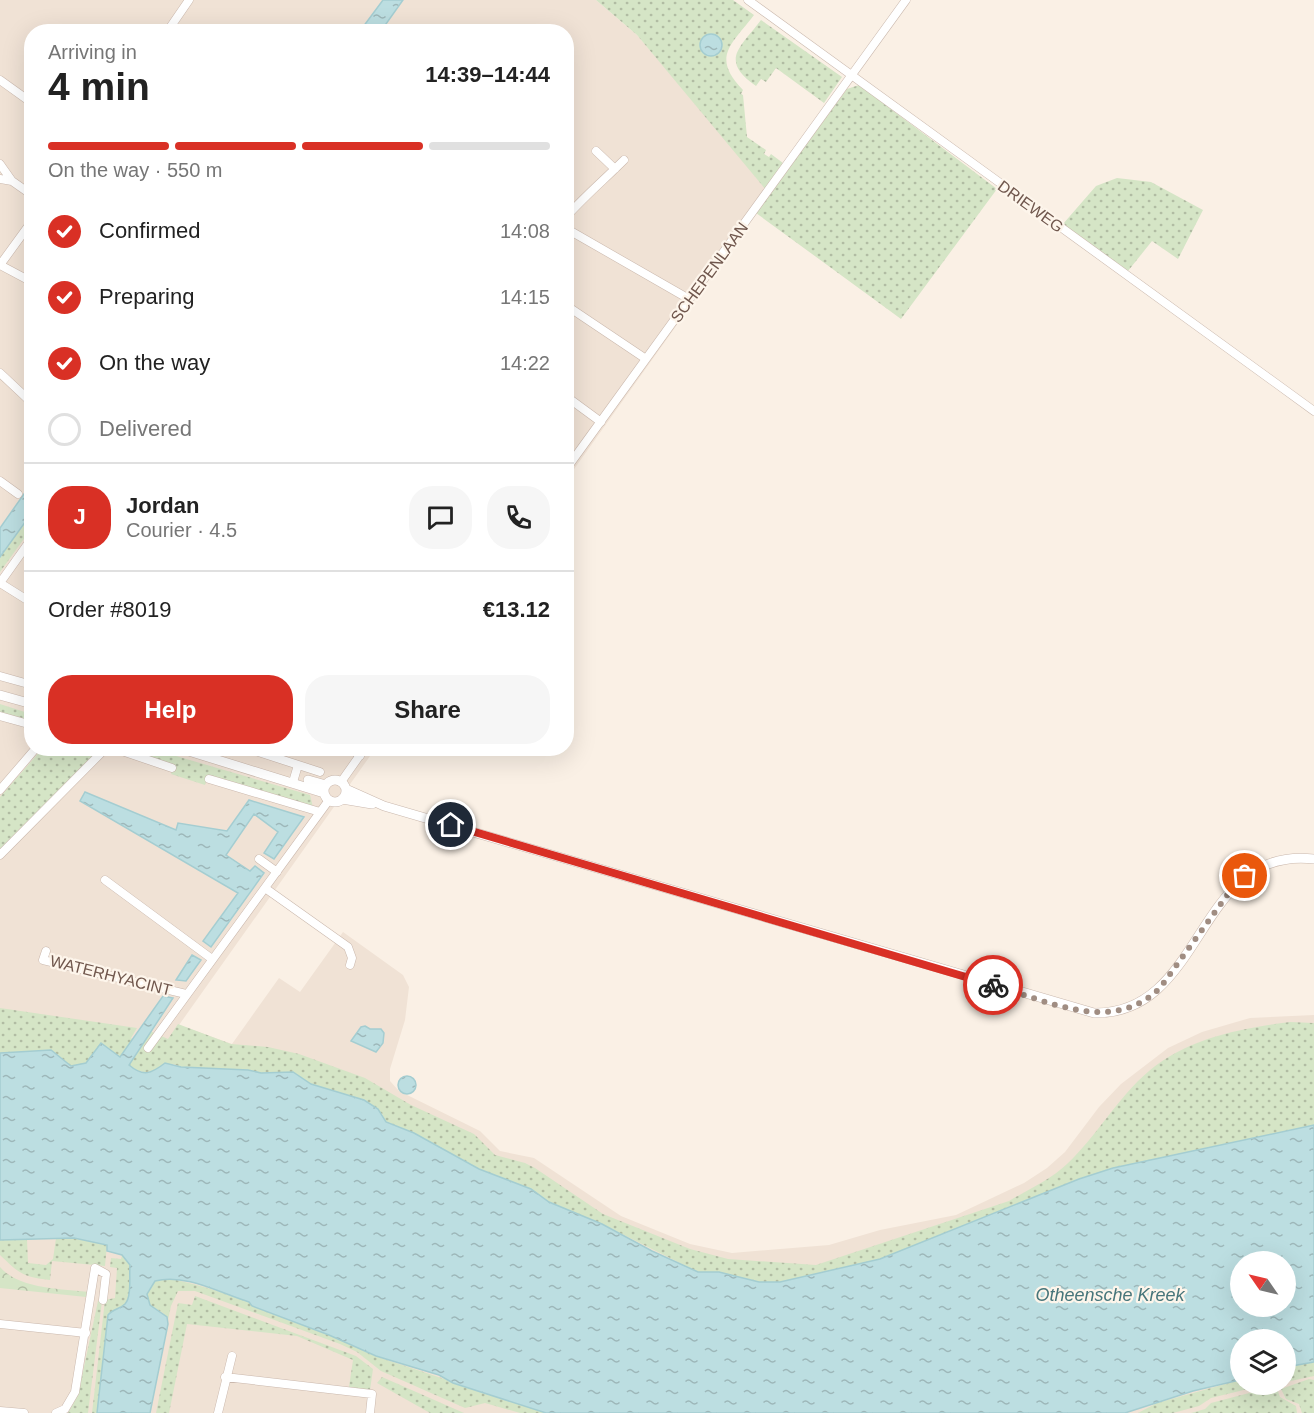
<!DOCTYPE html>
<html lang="en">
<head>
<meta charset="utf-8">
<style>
	:root { --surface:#fff; --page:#f6f6f6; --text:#222; --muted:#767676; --line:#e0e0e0; --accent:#d93025 }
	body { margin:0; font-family:Arial,sans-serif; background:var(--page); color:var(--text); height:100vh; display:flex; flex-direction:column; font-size:22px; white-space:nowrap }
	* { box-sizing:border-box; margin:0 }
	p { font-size:20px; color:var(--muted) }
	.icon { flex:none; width:33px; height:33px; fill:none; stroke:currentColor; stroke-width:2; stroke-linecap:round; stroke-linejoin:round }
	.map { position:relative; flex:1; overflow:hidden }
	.panel { position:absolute; left:24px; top:24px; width:550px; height:732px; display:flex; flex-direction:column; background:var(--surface); border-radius:24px; box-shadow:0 6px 24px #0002 }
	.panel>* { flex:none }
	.needle { width:39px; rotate:304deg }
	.controls { position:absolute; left:1230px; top:1251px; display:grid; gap:12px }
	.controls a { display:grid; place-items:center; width:66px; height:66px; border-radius:50%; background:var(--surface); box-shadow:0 6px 24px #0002; font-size:30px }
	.pin { position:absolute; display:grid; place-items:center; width:51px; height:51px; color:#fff; margin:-26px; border:3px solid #fff; border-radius:50%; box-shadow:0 2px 6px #0007 }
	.courier { position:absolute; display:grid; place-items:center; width:60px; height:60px; margin:-30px; border:4px solid #d93025; border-radius:50%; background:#fff; color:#222; box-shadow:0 2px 8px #0007 }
	.summary em { font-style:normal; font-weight:600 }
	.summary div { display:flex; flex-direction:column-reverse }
	.summary { display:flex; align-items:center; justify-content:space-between; height:102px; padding:0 24px }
	h1 { font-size:39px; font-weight:600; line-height:45px }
	.bar { display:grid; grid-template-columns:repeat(4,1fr); gap:9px 6px; align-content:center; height:72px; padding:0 24px }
	.bar i { height:8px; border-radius:4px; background:var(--line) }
	.bar .on { background:var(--accent) }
	.bar p { grid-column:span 4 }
	.line { display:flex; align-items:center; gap:15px; padding:0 24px; border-top:2px solid var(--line) }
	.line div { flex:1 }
	.round { display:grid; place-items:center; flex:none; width:63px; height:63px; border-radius:24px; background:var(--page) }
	ol { padding:0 24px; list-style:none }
	li { display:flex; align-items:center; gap:18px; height:66px }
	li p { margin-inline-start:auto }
	li .icon { padding:6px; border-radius:50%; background:var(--accent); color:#fff; stroke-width:4 }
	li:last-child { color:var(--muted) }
	li i { width:33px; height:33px; border:3px solid var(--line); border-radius:50% }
	.cta { display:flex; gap:12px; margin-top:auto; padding:12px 24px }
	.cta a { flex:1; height:69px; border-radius:24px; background:var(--accent); color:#fff; font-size:24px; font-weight:600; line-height:69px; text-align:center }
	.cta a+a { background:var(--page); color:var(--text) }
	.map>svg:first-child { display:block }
</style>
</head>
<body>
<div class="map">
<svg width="1314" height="1413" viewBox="0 0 1314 1413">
	<defs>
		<pattern id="grass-dots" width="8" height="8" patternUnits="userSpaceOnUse" patternTransform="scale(1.5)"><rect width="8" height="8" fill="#d5e5c6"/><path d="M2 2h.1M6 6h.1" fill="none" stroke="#b1bca3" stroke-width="1.8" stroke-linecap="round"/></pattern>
		<pattern id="forest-crowns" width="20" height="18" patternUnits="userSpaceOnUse" patternTransform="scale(1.5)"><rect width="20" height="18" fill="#d5e5c6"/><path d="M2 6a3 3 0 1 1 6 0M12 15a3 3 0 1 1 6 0" fill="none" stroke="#b1bca3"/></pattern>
		<pattern id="water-ripples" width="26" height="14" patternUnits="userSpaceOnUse" patternTransform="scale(1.5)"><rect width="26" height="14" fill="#bcdee1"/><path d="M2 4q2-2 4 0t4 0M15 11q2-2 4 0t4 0" fill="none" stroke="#9db7b9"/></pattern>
	</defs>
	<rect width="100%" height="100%" fill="#faf0e5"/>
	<!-- residential -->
	<path fill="#f0e2d5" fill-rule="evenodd" d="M0 0H596L637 35 771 193 567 479V32H32V748L375 749 179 1025 232 1044 279 978 300 992 343 932 403 975 409 987 405 1020 390 1069V1081L399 1091 480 1131 500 1151 534 1158 621 1216 690 1244 732 1253 829 1245 880 1230 956 1215 1024 1183 1047 1168 1065 1152 1099 1107 1121 1084 1168 1048 1202 1032 1250 1018 1314 1015V1413H0ZM1240 1262H1286V1306H1240ZM1240 1340H1286V1384H1240Z"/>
	<!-- grass -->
	<path fill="url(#grass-dots)" d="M596 0H733L754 15C731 45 711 57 743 90L741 94 743 95 747 137 766 150 764 154 769 157 771 154 783 163 766 190 637 35Z
		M761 20 842 77 824 103 776 68 766 82 761 79 756 86C719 60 740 48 761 20Z
		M859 85 997 189 901 319 756 213 847 89Z
		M1117 178 1151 182 1203 210 1178 259 1152 241 1128 271 1063 224 1096 186Z
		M31 514V529L0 572V557Z
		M0 704 31 714V723L0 714Z
		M42 749H61V753L101 749 0 850V797Z
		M118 749H152L310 795 313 807 208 775 205 785 171 774 174 766Z
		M0 1008 137 1028 131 1038 134 1040 120 1057 71 1066 51 1050 0 1053Z
		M1290 1022 1314 1023V1125L1113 1168 1079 1179 880 1259 780 1282H759L719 1272H698L602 1224 549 1202 531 1189 479 1169 414 1133 386 1122 382 1114 364 1100 311 1084 293 1072 261 1073 248 1070 181 1067 173 1064C154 1070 145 1078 129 1065L150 1031 168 1039 178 1024 231 1044 268 1047 299 1054 365 1078 411 1105 474 1134 495 1155 525 1163 535 1168 603 1214 690 1249 728 1259 816 1265 1009 1201C1029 1189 1050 1180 1067 1164 1097 1136 1117 1098 1149 1071 1188 1038 1241 1028 1290 1022Z
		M56 1238 88 1239 107 1245 105 1266 52 1261 50 1280C22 1277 19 1273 0 1255V1240L27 1239 28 1263 46 1265 53 1259Z
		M122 1255 130 1265C129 1274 132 1297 125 1304 120 1309 113 1309 108 1315L97 1413H92L105 1300 115 1298 117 1268 110 1267 111 1258 121 1259Z
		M166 1278C227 1289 284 1317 341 1340 354 1345 366 1353 378 1357 435 1376 490 1394 546 1413H520L485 1403 465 1408 381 1371 357 1352 340 1344 195 1291H178L171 1306 168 1320 163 1313 150 1305 147 1294 155 1281Z
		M195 1296 356 1356 373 1369 370 1390 349 1387 353 1360 297 1336 187 1324 169 1413H156L178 1303 192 1305Z
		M98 1301H102L88 1413H68L78 1395Z
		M1314 1362V1376L1286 1382V1367Z
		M382 1377 464 1413H430L377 1383Z
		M1309 1379 1314 1380V1413H1302L1299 1404 1286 1399 1281 1389Z
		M1240 1380V1384L1264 1385 1211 1398 1199 1406 1173 1413H1138L1157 1403Z
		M1276 1386 1280 1397 1296 1406 1297 1413H1191L1205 1409 1211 1403Z"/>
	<!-- forest -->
	<path fill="url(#forest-crowns)" d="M0 1267C18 1289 63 1289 89 1292L86 1297 0 1288Z"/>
	<!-- water -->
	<path fill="url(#water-ripples)" stroke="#a4cdd1" stroke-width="1.5" fill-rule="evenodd" d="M383 0H403L381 31H360Z
		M700 45a11 11 0 1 1 22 0a11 11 0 1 1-22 0Z
		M31 484V514L0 557V528Z
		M85 792 176 830 178 823 227 831 249 800 304 817 274 859 264 853 278 832 254 814 226 855 250 871 255 866 264 873 211 947 203 941 238 893 80 801Z
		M192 955 201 960 186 981 176 980Z
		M163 996 173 998 129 1065C143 1077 151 1074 165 1063L181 1067 248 1070 261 1073 293 1072 311 1084 364 1100 378 1109 386 1122 414 1133 479 1169 531 1189 549 1202 602 1224 652 1251 698 1272H719L759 1282H780L880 1259 1079 1179 1113 1168 1314 1125V1362L1286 1367V1340H1240V1380L1193 1391 1125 1413H546L453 1383 439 1375 376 1356 329 1335 252 1306 249 1302C220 1293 185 1273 155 1281L147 1294 150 1305 167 1317 168 1324 150 1413H97L108 1315C113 1309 120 1309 125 1304 132 1297 129 1274 130 1265L122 1255 107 1251V1245L74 1238 0 1240V1053L51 1050 71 1066 86 1063 101 1043 120 1057ZM1240 1262H1286V1306H1240Z
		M365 1026 370 1029H381L384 1033 383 1043 376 1052 351 1041 361 1027Z
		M398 1085a9 9 0 1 1 18 0a9 9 0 1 1-18 0Z"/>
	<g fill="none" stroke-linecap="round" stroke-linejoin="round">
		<!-- minor casing -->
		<g stroke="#cab8ad" stroke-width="9">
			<path id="minor" d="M748 0 1314 411
				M167 32 189 0
				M0 80 32 103
				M596 151 615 169
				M0 164 12 181
				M0 179 12 181 32 195
				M567 216C585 196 605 179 624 160
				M567 229 689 299
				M0 265 32 221
				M0 265 32 282
				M567 306 646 359
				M0 373 32 403
				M567 397 601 422
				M567 468 906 0
				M0 481 18 494
				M0 583 32 538
				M0 583 32 603
				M0 676 32 685
				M0 716 32 725
				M113 748 172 768
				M246 748 320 772
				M350 748 360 756
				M209 779 320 812
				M293 782 298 765
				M341 782 365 748
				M0 790 36 748
				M0 855 106 748
				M259 859 277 872
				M105 880 212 959
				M265 888 348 947 352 958 350 965
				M46 951 43 960 186 994
				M148 1048 329 800
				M0 1324 86 1333
				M225 1377 372 1394 370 1413
				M0 1411 24 1413
				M56 1413 65 1409 75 1392 95 1268 106 1274 103 1300
				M218 1413 232 1356"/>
		</g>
		<!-- tertiary casing -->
		<g stroke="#cab8ad" stroke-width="10">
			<path id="tertiary" d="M0 695 32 704
				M179 748 324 793
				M308 780 326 785
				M324 791a11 11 0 1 1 22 0a11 11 0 1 1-22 0Z
				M346 789 384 806 1094 1013C1206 1015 1195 845 1314 859
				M342 799 372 804"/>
		</g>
		<!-- minor -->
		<use href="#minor" stroke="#fff" stroke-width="8"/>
		<!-- tertiary -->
		<use href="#tertiary" stroke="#fff" stroke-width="9"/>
	</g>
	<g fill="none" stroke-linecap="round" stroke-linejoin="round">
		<!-- done -->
		<path stroke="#a08d82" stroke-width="6" stroke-dasharray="0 10.8" d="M993 985C1048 1001 1112 1035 1160 988L1228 894 1245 876"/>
		<!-- route -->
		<path stroke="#d93025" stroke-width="8" d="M451 825 993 985"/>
	</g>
	<g text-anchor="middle" stroke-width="4.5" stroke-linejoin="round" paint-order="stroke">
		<!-- street labels -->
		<g font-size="16" fill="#70574d" stroke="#fdf5eb">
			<text transform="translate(1031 206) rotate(36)" y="6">DRIEWEG</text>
			<text transform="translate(709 272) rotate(-54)" y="6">SCHEPENLAAN</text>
			<text transform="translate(111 975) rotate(14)" y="6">WATERHYACINT</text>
		</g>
		<!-- water labels -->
		<g font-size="18" font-style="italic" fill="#47757a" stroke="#fdf5eb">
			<text x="1110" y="1301">Otheensche Kreek</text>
		</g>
	</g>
</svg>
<div class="controls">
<a><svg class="needle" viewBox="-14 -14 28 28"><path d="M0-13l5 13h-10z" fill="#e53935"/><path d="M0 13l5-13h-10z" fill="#767676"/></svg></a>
<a><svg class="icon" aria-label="layers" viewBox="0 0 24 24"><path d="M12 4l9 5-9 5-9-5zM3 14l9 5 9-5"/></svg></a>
</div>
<div class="pin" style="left:1245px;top:876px;background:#ea580c"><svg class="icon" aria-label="bag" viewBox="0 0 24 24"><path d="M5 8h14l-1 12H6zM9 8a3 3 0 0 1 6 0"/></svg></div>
<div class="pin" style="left:451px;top:825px;background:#1f2937"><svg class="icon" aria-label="home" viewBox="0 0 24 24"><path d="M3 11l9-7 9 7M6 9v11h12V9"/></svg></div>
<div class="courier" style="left:993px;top:985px"><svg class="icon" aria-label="bike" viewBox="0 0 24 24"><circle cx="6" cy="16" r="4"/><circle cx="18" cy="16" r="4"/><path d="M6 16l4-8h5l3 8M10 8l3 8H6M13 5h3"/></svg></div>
<section class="panel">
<div class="summary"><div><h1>4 min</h1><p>Arriving in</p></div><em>14:39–14:44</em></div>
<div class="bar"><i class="on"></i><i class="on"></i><i class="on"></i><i></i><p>On the way · 550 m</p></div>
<ol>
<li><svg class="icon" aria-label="check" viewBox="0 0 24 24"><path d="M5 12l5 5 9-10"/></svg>Confirmed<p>14:08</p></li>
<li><svg class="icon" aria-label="check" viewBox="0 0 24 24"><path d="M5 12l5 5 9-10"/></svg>Preparing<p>14:15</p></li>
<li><svg class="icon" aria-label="check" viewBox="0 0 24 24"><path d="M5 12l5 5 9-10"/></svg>On the way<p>14:22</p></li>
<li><i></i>Delivered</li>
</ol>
<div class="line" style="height:108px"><b class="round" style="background:var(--accent);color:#fff">J</b><div><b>Jordan</b><p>Courier · 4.5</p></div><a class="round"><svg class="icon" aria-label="chat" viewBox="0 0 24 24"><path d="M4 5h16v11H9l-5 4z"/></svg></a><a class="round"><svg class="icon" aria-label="phone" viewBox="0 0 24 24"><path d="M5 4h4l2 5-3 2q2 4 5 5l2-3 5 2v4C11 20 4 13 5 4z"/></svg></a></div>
<div class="line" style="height:78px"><div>Order #8019</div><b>€13.12</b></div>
<div class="cta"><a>Help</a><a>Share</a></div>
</section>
</div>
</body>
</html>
